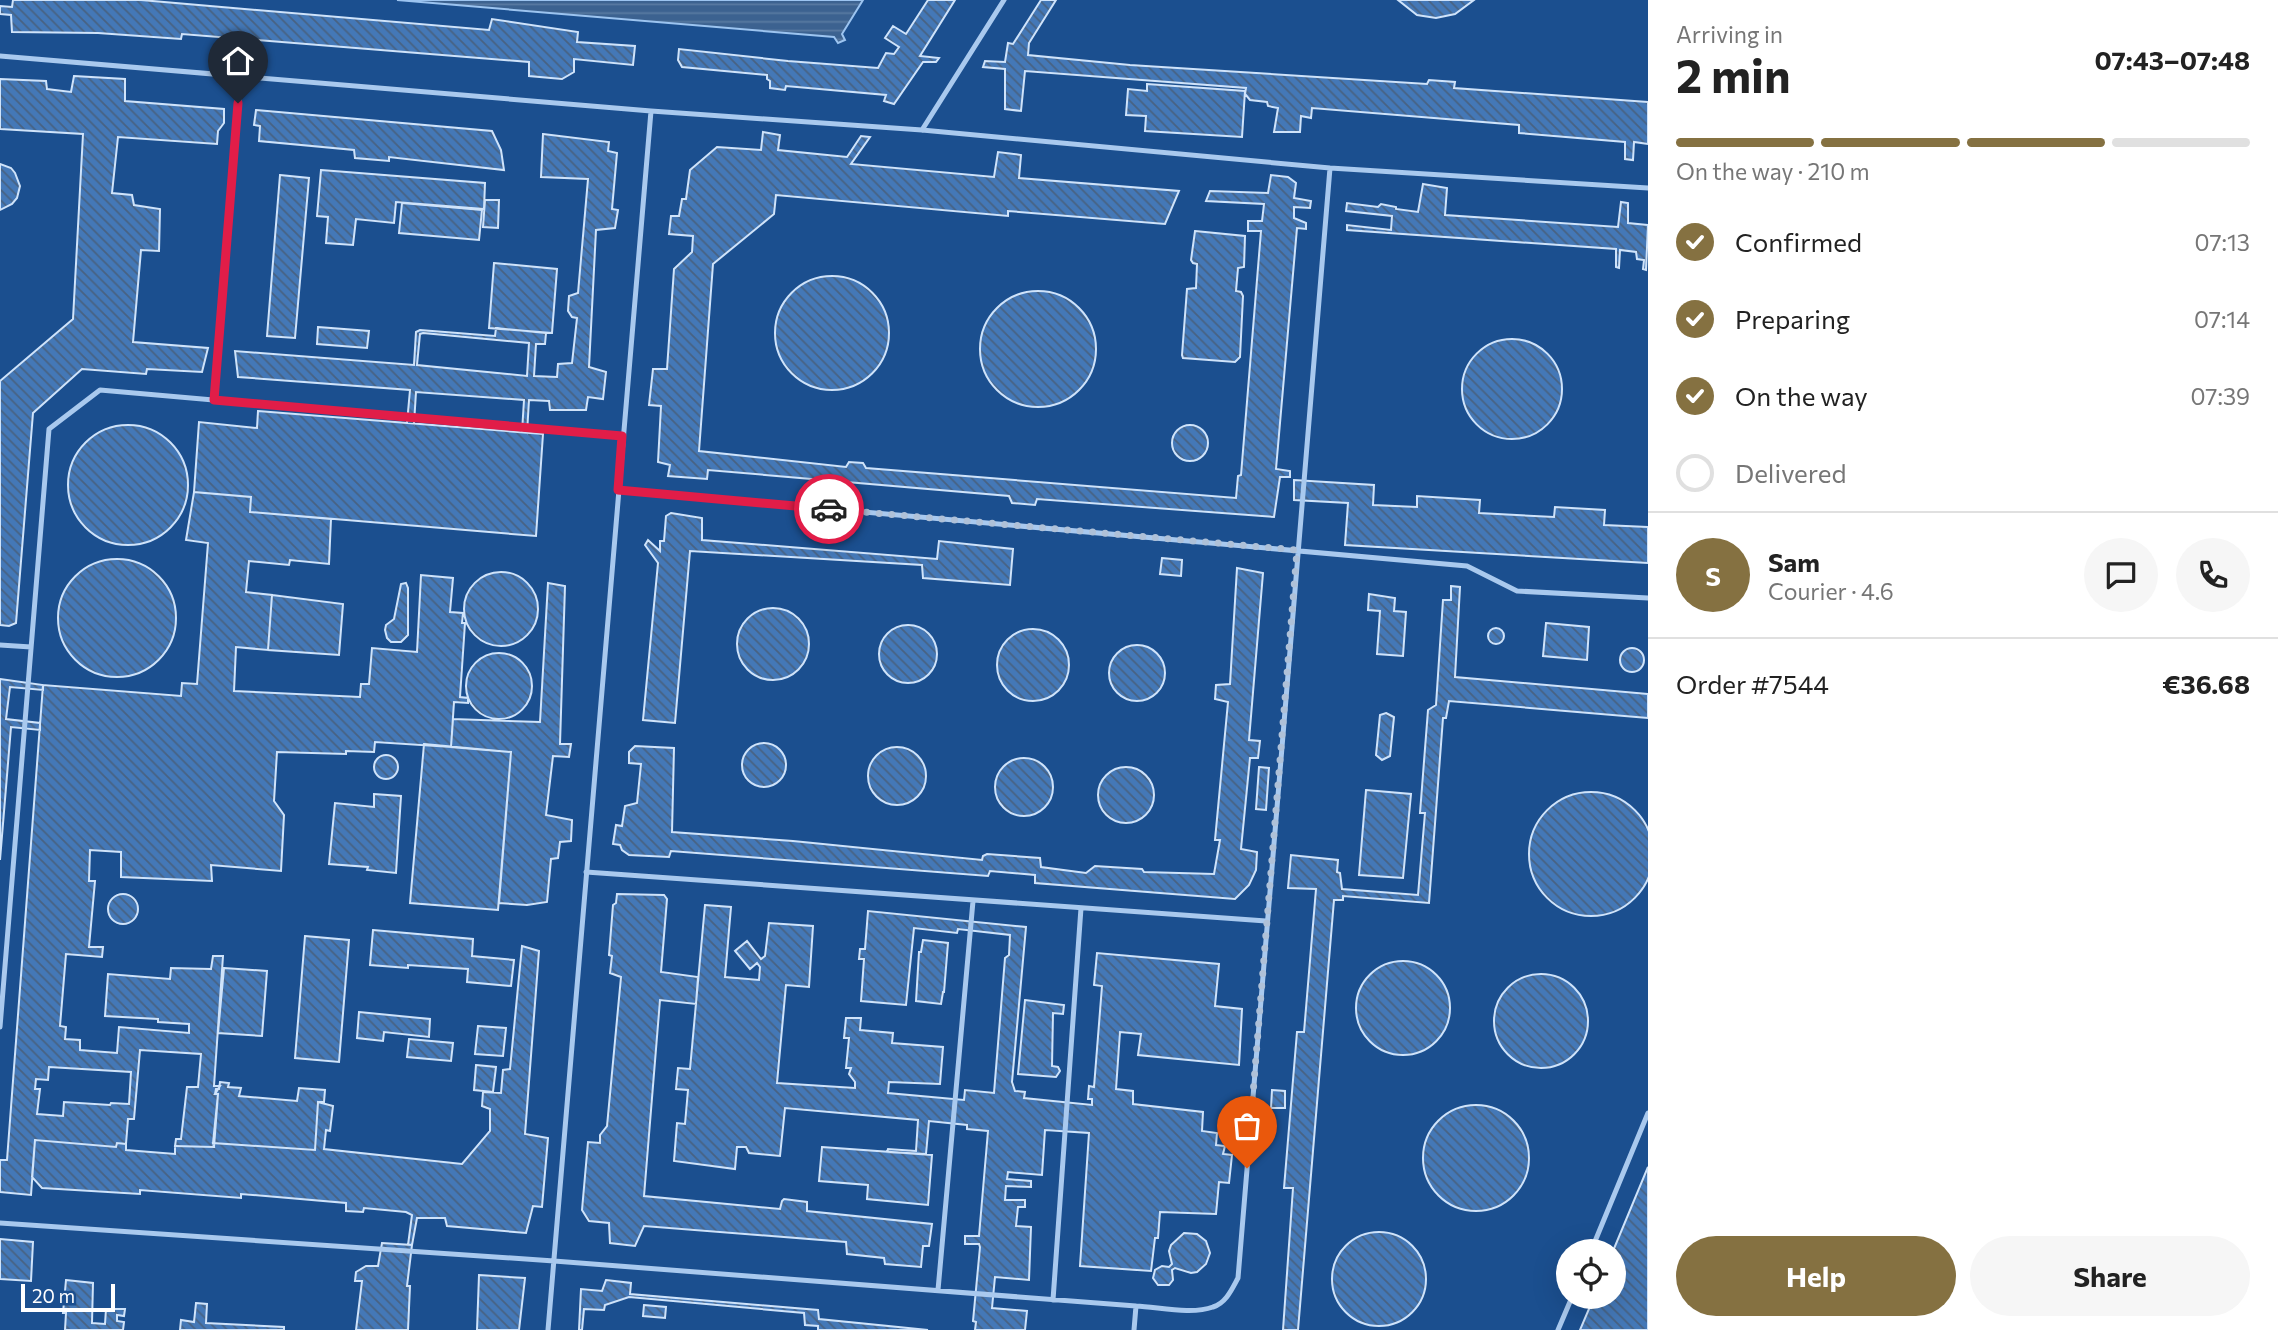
<!DOCTYPE html>
<html lang="en">
<head>
<meta charset="utf-8">
<style>
	:root { --surface:#fff; --page:#f6f6f6; --text:#222; --muted:#767676; --line:#e0e0e0; --accent:#857141 }
	body { margin:0; font-family:Commissioner,sans-serif; background:var(--page); color:var(--text); height:100vh; display:flex; flex-direction:column; font-size:26px; white-space:nowrap }
	* { box-sizing:border-box; margin:0 }
	p { font-size:23px; color:var(--muted) }
	.icon { flex:none; width:38px; height:38px; fill:none; stroke:currentColor; stroke-width:2; stroke-linecap:round; stroke-linejoin:round }
	.map { position:relative; flex:1; overflow:hidden }
	.panel { display:flex; flex-direction:column; background:var(--surface); width:630px }
	.panel>* { flex:none }
	.buttons { position:absolute; left:1556px; top:1239px; display:grid; gap:14px }
	.buttons a { display:grid; place-items:center; width:70px; height:70px; border-radius:50%; background:var(--surface); box-shadow:0 7px 28px #0002; font-size:35px }
	.scale { position:absolute; left:21px; bottom:18px; width:94px; box-sizing:border-box; padding-left:7px; border:4px solid #fff; border-top:0; font-size:19px; line-height:24px; white-space:nowrap; color:#fff; -webkit-text-stroke:5px #1b4f8f; paint-order:stroke }
	.pin { position:absolute; display:grid; place-items:center; width:60px; height:60px; color:#fff; margin:-72px -30px; border-radius:50% 50% 50% 0; rotate:-45deg; box-shadow:0 0 7px #0007 }
	.pin .icon { rotate:45deg }
	.courier { position:absolute; display:grid; place-items:center; width:70px; height:70px; margin:-35px; border:5px solid #e11d48; border-radius:50%; background:#fff; color:#222; box-shadow:0 2px 9px #0007 }
	.head em { font-style:normal; font-weight:700 }
	.head div { display:flex; flex-direction:column-reverse }
	.head { display:flex; align-items:center; justify-content:space-between; height:119px; padding:0 28px }
	h1 { font-size:46px; font-weight:700; line-height:52px }
	.bar { display:grid; grid-template-columns:repeat(4,1fr); gap:10px 7px; align-content:center; height:84px; padding:0 28px }
	.bar i { height:9px; border-radius:5px; background:var(--line) }
	.bar .current { background:var(--accent) }
	.bar p { grid-column:span 4 }
	.line { display:flex; align-items:center; gap:18px; padding:0 28px; border-top:2px solid var(--line) }
	.line div { flex:1 }
	.round { display:grid; place-items:center; flex:none; width:74px; height:74px; border-radius:37px; background:var(--page) }
	ol { padding:0 28px; list-style:none }
	li { display:flex; align-items:center; gap:21px; height:77px }
	li p { margin-inline-start:auto }
	li .icon { padding:7px; border-radius:50%; background:var(--accent); color:#fff; stroke-width:4 }
	li:last-child { color:var(--muted) }
	li i { width:38px; height:38px; border:4px solid var(--line); border-radius:50% }
	.cta { display:flex; gap:14px; margin-top:auto; padding:14px 28px }
	.cta a { flex:1; height:80px; border-radius:42px; background:var(--accent); color:#fff; font-size:28px; font-weight:700; line-height:80px; text-align:center }
	.cta a+a { background:var(--page); color:var(--text) }
	main { display:flex; flex:1; min-height:0 }
	.map>svg:first-child { display:block }
</style>
</head>
<body>
<main>
<div class="map">
<svg width="1648" height="1330" viewBox="0 0 1648 1330">
	<defs>
		<pattern id="water-rules" width="6" height="5" patternUnits="userSpaceOnUse" patternTransform="scale(1.75)"><rect width="6" height="5" fill="#3c6290"/><path d="M0 2.5h6" fill="none" stroke="#597aa1"/></pattern>
		<pattern id="building-back-hatch" width="6" height="6" patternUnits="userSpaceOnUse" patternTransform="scale(1.75)"><rect width="6" height="6" fill="#4478b7"/><path d="M-1 5l2 2M0 0l6 6M5-1l2 2" fill="none" stroke="#486282"/></pattern>
	</defs>
	<rect width="100%" height="100%" fill="#1b4f8f"/>
	<!-- water -->
	<path fill="url(#water-rules)" stroke="#9cc4f0" stroke-width="2" d="M397 0H863L842 34 845 40 838 43 834 37Z"/>
	<!-- building -->
	<path fill="url(#building-back-hatch)" stroke="#cfe3fa" stroke-width="2" fill-rule="evenodd" d="M13 0H141L489 30 492 19 578 32 577 42 635 46 633 65 574 59V72L562 79 529 76V62L182 34 181 39 98 33 12 32 11 15 0 14V6L12 7Z
		M928 0H955L920 56 939 58 936 62H923L894 104 884 101 886 95 786 86 785 90 770 88V81L767 79V75L682 67 678 60 679 49 788 61 878 68 886 53 894 54 899 47 885 38 893 26 906 34Z
		M1041 0H1056L1029 43 1028 55 1130 65 1427 84 1429 80 1455 82 1454 88 1648 102V144L1634 142 1633 160 1625 159V142L1519 133V125L1312 108 1311 118 1301 116 1300 132H1274L1278 108 1268 106 1267 102 1250 100 1245 94 1246 88 1025 71 1021 111 1005 109V69L983 67 985 61 1005 62 1008 43 1013 44Z
		M1398 0H1474L1455 14 1436 18 1417 15Z
		M74 76 125 79V101L224 109V123L218 131 217 144 118 137 112 193 132 195 134 205 160 209 159 251 141 250 133 342 208 348 202 372 147 369 146 374 82 369 33 413 16 623 9 626 0 625V381L73 319 83 134 0 129V79L46 81 47 89 71 92Z
		M1147 84 1245 91 1242 137 1145 131 1146 116 1126 115 1128 89 1147 91Z
		M256 110 492 131 501 150 504 170 389 157V161L355 158 354 150 259 141 260 126 254 125Z
		M763 132 780 135 778 150 847 157 861 136 870 137 851 164 994 177 998 152 1021 155 1019 178 1179 191 1165 224 1008 211V216L776 195 774 214 713 264 699 451 846 467 849 462 863 463 866 468 1236 498 1238 476 1241 475 1261 231H1248V221H1262L1264 204 1206 201 1210 191 1268 193 1271 175 1288 177 1296 183 1294 198 1311 201 1310 208 1294 207V218L1306 223V229L1297 228 1276 469 1290 471V477H1280L1274 517 1037 499 1035 505 1012 503 1009 496 708 470 707 479 668 476 670 465 658 462 661 406 649 405 653 369H667L674 269 692 252 693 236 669 234 671 216H679L682 199H686L690 170 717 147 761 150Z
		M543 134 609 142 608 151 617 153 612 209 618 210 615 228 596 230 589 367 606 372 603 399 588 397 586 410H550L549 401 529 400 527 433 522 432 524 400 416 392 414 424 407 423 410 390 238 377 235 351 414 365 416 332 420 330 495 336 496 328 546 333 545 344H536L534 376 557 377 558 364 572 363 577 318 572 317 568 311 569 296 578 293 588 179 541 177ZM423 333 529 343 527 376 417 365 420 334Z
		M0 164 11 168 15 173 20 186 17 198 12 204 0 210Z
		M321 170 485 183 484 209 396 202 394 223 356 219 353 245 326 243 328 217 317 216Z
		M280 175 309 178 295 338 267 336Z
		M1423 184 1447 188 1445 215 1618 227 1621 202 1628 203V223L1648 225 1646 270 1643 269 1644 260 1637 259 1636 252 1620 250 1619 268 1616 267V249L1347 230V225L1391 230 1392 216 1346 211 1347 203 1378 207 1381 204 1396 207V209L1418 212Z
		M485 200H499L498 228 483 227Z
		M402 203 482 210 479 240 399 233Z
		M1195 231 1245 236 1244 267 1238 268 1236 291 1241 292 1243 296 1240 357 1235 362 1183 358 1182 355 1187 289 1196 288 1197 264 1193 263 1191 260Z
		M494 263 557 269 552 333 489 328Z
		M775 333a57 57 0 1 1 114 0a57 57 0 1 1-114 0Z
		M980 349a58 58 0 1 1 116 0a58 58 0 1 1-116 0Z
		M318 327 369 331 367 348 317 344Z
		M1462 389a50 50 0 1 1 100 0a50 50 0 1 1-100 0Z
		M258 411 543 434 536 536 250 512 251 497 194 492 199 422 257 428Z
		M1172 443a18 18 0 1 1 36 0a18 18 0 1 1-36 0Z
		M68 485a60 60 0 1 1 120 0a60 60 0 1 1-120 0Z
		M1294 480 1374 485 1373 505 1417 507V496L1480 500 1479 513 1554 517 1555 507 1605 510 1604 525 1648 527V563L1345 545 1348 503 1294 500Z
		M194 492 251 497 250 512 331 519 329 564 290 560 289 565 249 561 246 592 272 595 268 650 236 647 234 691 360 697 361 684H369L372 648 417 652 421 575 453 578 450 612 463 613 462 623H465L460 697 468 698V703L454 702 451 747 375 742 374 752 346 751V754L277 752 274 801 284 815 281 871 211 865 212 881 121 877V852L90 850 89 881H95L89 947H103L102 957 66 954 60 1026 66 1027 65 1039 80 1040V1050L117 1053 119 1027 189 1033V1024L158 1022V1019L105 1016 108 974 170 979 171 968 211 969 213 956H223L214 1086H220L215 1094H218L214 1147 175 1146 176 1139H181L187 1087H198L201 1054 140 1050 134 1119H128L126 1144 117 1143 116 1147 35 1140 31 1195 0 1192V1160H7L43 685 181 696 182 683 197 684 208 543 186 540ZM49 1067 131 1072 129 1104 111 1103 110 1105 64 1102 63 1116 37 1114 40 1089H35L36 1079 48 1080Z
		M671 513 702 518V540L937 559 939 541 1013 549 1010 585 923 578 922 565 690 551 675 723 643 720 658 563 645 545 648 540 660 551V541H664L666 516Z
		M1162 558 1182 560 1181 576 1160 574Z
		M58 618a59 59 0 1 1 118 0a59 59 0 1 1-118 0Z
		M1237 568 1263 573 1249 740 1260 741 1258 758H1250L1241 849 1257 852 1256 870 1249 885 1235 899 1035 883V875L990 871 988 876 671 851 669 857 629 855 622 850 620 845 613 844 616 825 622 826 625 806 637 803 641 764 629 763V752L635 746 674 748 672 832 793 841 982 860 983 856 987 854 1040 858 1041 867 1086 873 1095 866 1142 869 1144 872 1214 874 1220 840H1215L1228 702 1215 699 1216 685 1230 684Z
		M464 609a37 37 0 1 1 74 0a37 37 0 1 1-74 0Z
		M406 583 408 588V635L401 642H391L387 638 385 630 386 625 394 619 401 584Z
		M548 583 565 586 560 744H571L569 757 553 756 546 815 572 820 571 841 560 842 558 858 551 859 547 902 527 905 499 903 511 752 451 747 453 719 540 722Z
		M1451 586 1460 587 1455 677 1648 694V718L1449 701 1446 718H1443L1429 903 1343 896V900H1334L1298 1330H1283L1293 1188H1284L1297 1032H1304L1316 889 1288 888 1291 855 1338 860 1337 872 1340 873 1342 889 1418 895 1425 813H1420L1428 710 1436 705 1443 600H1451Z
		M1369 594 1395 598 1394 611 1406 612 1403 656 1377 654 1380 611 1368 610Z
		M272 595 343 604 339 655 268 650Z
		M737 644a36 36 0 1 1 72 0a36 36 0 1 1-72 0Z
		M1546 623 1589 627 1587 660 1543 656Z
		M879 654a29 29 0 1 1 58 0a29 29 0 1 1-58 0Z
		M1488 636a8 8 0 1 1 16 0a8 8 0 1 1-16 0Z
		M997 665a36 36 0 1 1 72 0a36 36 0 1 1-72 0Z
		M1109 673a28 28 0 1 1 56 0a28 28 0 1 1-56 0Z
		M1620 660a12 12 0 1 1 24 0a12 12 0 1 1-24 0Z
		M466 686a33 33 0 1 1 66 0a33 33 0 1 1-66 0Z
		M0 679 43 685V690L10 687 6 719 40 723V730L11 727 0 860Z
		M1386 713 1394 717 1390 756 1382 760 1376 755 1380 715Z
		M742 765a22 22 0 1 1 44 0a22 22 0 1 1-44 0Z
		M424 744 511 752 498 910 410 903Z
		M868 776a29 29 0 1 1 58 0a29 29 0 1 1-58 0Z
		M374 767a12 12 0 1 1 24 0a12 12 0 1 1-24 0Z
		M995 787a29 29 0 1 1 58 0a29 29 0 1 1-58 0Z
		M1098 795a28 28 0 1 1 56 0a28 28 0 1 1-56 0Z
		M1259 767 1269 768 1266 810 1256 809Z
		M1366 790 1411 794 1403 878 1359 875Z
		M1529 854a62 62 0 1 1 124 0a62 62 0 1 1-124 0Z
		M374 794 401 796 396 873 367 870 368 867 329 864 335 803 374 807Z
		M108 909a15 15 0 1 1 30 0a15 15 0 1 1-30 0Z
		M617 894 664 895 667 899 661 972 698 977 696 1004 660 1000 644 1196 780 1209 782 1201 784 1199 807 1202V1211L932 1224 929 1246H923L921 1267 885 1264 884 1258 847 1254 846 1242 644 1226 635 1246 610 1243 609 1223 589 1221 582 1210 588 1142 600 1143V1135L607 1126 621 977 610 973 612 956 609 955 613 905 616 903Z
		M705 905 731 907 725 977 759 980 760 967 757 963 750 969 735 951 747 941 761 959 765 956 769 923 813 926 809 987 786 985 777 1083 855 1088V1082L849 1074 851 1068H846L849 1038H844L846 1018H861L860 1030 893 1033 892 1043 943 1047 940 1084 889 1082 888 1093 964 1100 965 1090 994 1093 1005 958 1009 955 1010 935 958 929 957 933 914 928 906 1005 861 1001 864 959H859L860 949H865L868 911 1026 927 1012 1082 1015 1091 1025 1092 1024 1098 1092 1105V1099H1088L1089 1086 1094 1087 1102 986 1094 985 1097 953 1219 964 1215 1006 1242 1009 1239 1065 1138 1055 1141 1034 1120 1032 1116 1089 1133 1091V1104L1203 1112 1202 1131 1217 1133 1216 1145 1225 1146 1223 1154 1232 1155 1229 1183 1219 1182 1216 1214 1160 1212 1158 1238H1155L1151 1271 1080 1266 1089 1133 1045 1130 1042 1175 1008 1172 1007 1179 1031 1181V1187L1006 1186 1005 1200H1025V1207H1018L1016 1226 1031 1227 1029 1280 995 1277 992 1308 1027 1311 1025 1330H975L976 1322 973 1321 980 1247 979 1244H965V1236H979L988 1131 967 1129V1125L929 1121 926 1154 887 1152 888 1149 916 1151 918 1120 785 1108 780 1156 749 1153 746 1147H737L735 1169 674 1161 677 1123 685 1124 688 1090 676 1089 678 1068 690 1069Z
		M373 930 473 939 472 956 514 960 511 986 467 982 468 969 408 965V968L370 965Z
		M305 936 349 940 339 1062 295 1058Z
		M923 940 948 943 944 992H943L941 1004 916 1001 919 952H921Z
		M522 946 539 951 525 1134 548 1138 542 1207 533 1206 526 1233 447 1226 445 1218H417L412 1245H408L412 1215 406 1212 364 1208 363 1212 346 1211V1203L241 1194V1198L140 1190V1194L42 1188 32 1177 35 1140 116 1147 117 1143 126 1144V1150L175 1154V1146L214 1147 213 1143 315 1150 318 1102 333 1106 330 1131 326 1130 324 1149 462 1164 490 1131V1109L482 1106 483 1092 501 1093 503 1070 510 1069Z
		M1356 1008a47 47 0 1 1 94 0a47 47 0 1 1-94 0Z
		M224 968 267 971 262 1036 218 1033Z
		M1494 1021a47 47 0 1 1 94 0a47 47 0 1 1-94 0Z
		M1025 1000 1064 1005 1063 1014 1053 1013 1052 1066 1058 1067 1060 1071 1056 1077 1018 1074Z
		M359 1012 430 1019 429 1037 384 1032 383 1041 357 1038Z
		M478 1026 506 1028 503 1056 475 1054Z
		M409 1039 453 1043 451 1061 407 1057Z
		M476 1065 496 1067 493 1092 474 1090Z
		M220 1082 229 1083 228 1087 241 1088 239 1096 297 1101 299 1088 325 1090 324 1102H318L315 1150 213 1143 218 1094H215L216 1089H219Z
		M1272 1090 1285 1091V1108H1271Z
		M1423 1158a53 53 0 1 1 106 0a53 53 0 1 1-106 0Z
		M822 1147 932 1155 928 1205 867 1199 868 1185 819 1181Z
		M1648 1167V1330H1580L1594 1297H1614L1613 1251Z
		M1332 1279a47 47 0 1 1 94 0a47 47 0 1 1-94 0Z
		M1184 1233 1197 1234 1206 1241 1210 1253 1206 1264 1197 1272 1191 1273 1175 1268 1172 1270 1173 1280 1169 1285H1158L1153 1278 1155 1270 1162 1266 1169 1267 1172 1264 1169 1251 1171 1245Z
		M0 1239 33 1242 31 1281 0 1279Z
		M382 1243 412 1245 407 1286H410L408 1330H356L362 1281H355L356 1272 366 1266H378Z
		M479 1275 525 1278 519 1330H477Z
		M66 1280 93 1283 92 1323 105 1324 106 1309H125L124 1316 117 1315V1321L124 1322 123 1330H65L66 1313H63Z
		M606 1280 631 1283 630 1294 818 1310 819 1319 928 1330H818V1326L805 1325 804 1313 629 1297 605 1305 604 1310 584 1309 582 1330H579L581 1289 602 1291Z
		M196 1303 207 1304 206 1323 284 1327V1330H180L181 1320 194 1322Z
		M644 1305 666 1307 665 1318 643 1316Z"/>
	<g fill="none" stroke-linecap="round" stroke-linejoin="round">
		<!-- service -->
		<path stroke="#a9c9ee" stroke-width="5" d="M0 56 651 111 922 130 1330 168 1648 188
			M922 130 1004 0
			M214 400 241 76
			M618 490 1467 566 1517 591 1648 598
			M0 645 31 647
			M586 872 1266 921
			M0 1027 49 429 100 390 622 436
			M0 1223 554 1261 1136 1306C1159 1307 1191 1315 1213 1307 1226 1303 1232 1289 1238 1278L1330 168
			M1591 1251 1648 1113
			M938 1290 973 901
			M1053 1300 1081 908
			M548 1330 651 111
			M1134 1330 1136 1306
			M1558 1330 1572 1297"/>
	</g>
	<g fill="none" stroke-linecap="round" stroke-linejoin="round">
		<!-- done -->
		<path stroke="#afc1d8" stroke-width="7" stroke-dasharray="0 12.6" d="M829 509 1297 550 1247 1168"/>
		<!-- route -->
		<path stroke="#e11d48" stroke-width="9" d="M238 103 214 400 622 436 618 490 829 509"/>
	</g>
</svg>
<div class="buttons">
<a><svg class="icon" aria-label="locate" viewBox="0 0 24 24"><circle cx="12" cy="12" r="6"/><path d="M12 2v4M12 18v4M2 12h4M18 12h4"/></svg></a>
</div>
<div class="scale">20 m</div>
<div class="pin" style="left:1247px;top:1168px;background:#ea580c"><svg class="icon" aria-label="bag" viewBox="0 0 24 24"><path d="M5 8h14l-1 12H6zM9 8a3 3 0 0 1 6 0"/></svg></div>
<div class="pin" style="left:238px;top:103px;background:#1f2937"><svg class="icon" aria-label="home" viewBox="0 0 24 24"><path d="M3 11l9-7 9 7M6 9v11h12V9"/></svg></div>
<div class="courier" style="left:829px;top:509px"><svg class="icon" aria-label="car" viewBox="0 0 24 24"><path d="M5 17H2v-5l4-1 3-4h7l3 4 3 1v5h-3M9 17h6M6 11h13"/><circle cx="7" cy="17" r="2"/><circle cx="17" cy="17" r="2"/></svg></div>
</div>
<section class="panel">
<div class="head"><div><h1>2 min</h1><p>Arriving in</p></div><em>07:43–07:48</em></div>
<div class="bar"><i class="current"></i><i class="current"></i><i class="current"></i><i></i><p>On the way · 210 m</p></div>
<ol>
<li><svg class="icon" aria-label="check" viewBox="0 0 24 24"><path d="M5 12l5 5 9-10"/></svg>Confirmed<p>07:13</p></li>
<li><svg class="icon" aria-label="check" viewBox="0 0 24 24"><path d="M5 12l5 5 9-10"/></svg>Preparing<p>07:14</p></li>
<li><svg class="icon" aria-label="check" viewBox="0 0 24 24"><path d="M5 12l5 5 9-10"/></svg>On the way<p>07:39</p></li>
<li><i></i>Delivered</li>
</ol>
<div class="line" style="height:126px"><b class="round" style="background:var(--accent);color:#fff">S</b><div><b>Sam</b><p>Courier · 4.6</p></div><a class="round"><svg class="icon" aria-label="chat" viewBox="0 0 24 24"><path d="M4 5h16v11H9l-5 4z"/></svg></a><a class="round"><svg class="icon" aria-label="phone" viewBox="0 0 24 24"><path d="M5 4h4l2 5-3 2q2 4 5 5l2-3 5 2v4C11 20 4 13 5 4z"/></svg></a></div>
<div class="line" style="height:91px"><div>Order #7544</div><b>€36.68</b></div>
<div class="cta"><a>Help</a><a>Share</a></div>
</section>
</main>
</body>
</html>
